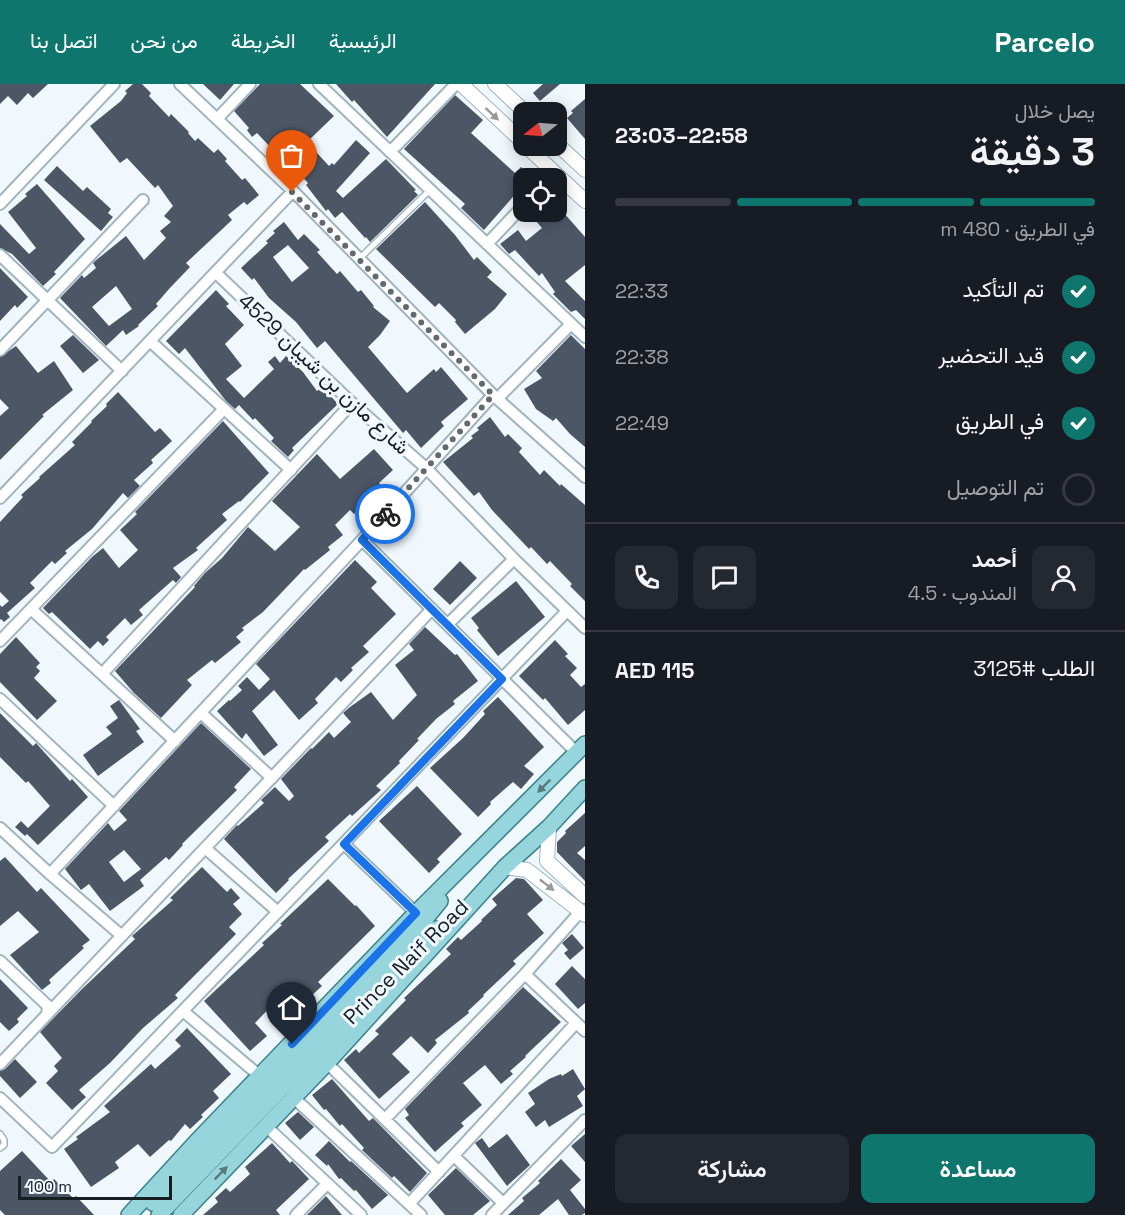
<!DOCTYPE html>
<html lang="ar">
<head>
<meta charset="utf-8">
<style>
	:root { --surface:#171b24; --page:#242831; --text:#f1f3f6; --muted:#9ea1a6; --line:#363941; --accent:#0f766e }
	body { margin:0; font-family:"Space Grotesk",Vazirmatn,sans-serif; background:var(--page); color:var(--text); direction:rtl; height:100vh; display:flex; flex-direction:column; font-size:22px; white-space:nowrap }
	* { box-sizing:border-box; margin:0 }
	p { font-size:20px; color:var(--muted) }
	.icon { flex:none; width:33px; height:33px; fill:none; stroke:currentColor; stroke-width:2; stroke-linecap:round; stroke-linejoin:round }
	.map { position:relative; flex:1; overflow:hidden; direction:ltr }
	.panel { display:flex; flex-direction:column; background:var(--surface); width:540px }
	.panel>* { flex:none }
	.needle { width:39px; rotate:253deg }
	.fabs { position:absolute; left:513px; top:18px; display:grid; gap:12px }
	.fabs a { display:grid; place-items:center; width:54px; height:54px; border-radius:12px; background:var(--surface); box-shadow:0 3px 15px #0003; font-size:30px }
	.scale { position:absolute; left:18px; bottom:15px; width:154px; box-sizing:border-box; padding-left:6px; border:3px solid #161e22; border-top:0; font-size:16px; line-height:21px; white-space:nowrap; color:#161e22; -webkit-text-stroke:4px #f0f8fd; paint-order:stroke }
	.pin { position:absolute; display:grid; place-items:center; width:51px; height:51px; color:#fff; margin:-62px -26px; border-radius:50% 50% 50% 0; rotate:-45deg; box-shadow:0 0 6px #0007 }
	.pin .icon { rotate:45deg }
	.courier { position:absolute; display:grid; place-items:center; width:60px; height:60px; margin:-30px; border:4px solid #1a73e8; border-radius:50%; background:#fff; color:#222; box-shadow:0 2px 8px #0007 }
	.overview em { font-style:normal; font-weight:600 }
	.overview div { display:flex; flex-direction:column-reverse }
	.overview { display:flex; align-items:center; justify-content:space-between; height:102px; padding:0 30px }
	h1 { font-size:39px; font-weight:600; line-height:45px }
	.bar { display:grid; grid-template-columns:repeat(4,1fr); gap:9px 6px; align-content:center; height:72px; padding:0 30px }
	.bar i { height:8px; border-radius:4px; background:var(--line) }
	.bar .on { background:var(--accent) }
	.bar p { grid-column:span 4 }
	.line { display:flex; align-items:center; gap:15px; padding:0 30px; border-top:2px solid var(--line) }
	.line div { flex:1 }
	.round { display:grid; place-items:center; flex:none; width:63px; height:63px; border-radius:12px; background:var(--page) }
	ol { padding:0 30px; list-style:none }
	li { display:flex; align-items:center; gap:18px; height:66px }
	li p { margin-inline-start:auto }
	li .icon { padding:6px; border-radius:50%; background:var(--accent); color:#fff; stroke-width:4 }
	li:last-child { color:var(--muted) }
	li i { width:33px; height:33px; border:3px solid var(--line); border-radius:50% }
	.primary-button { display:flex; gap:12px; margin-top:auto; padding:12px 30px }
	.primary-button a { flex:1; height:69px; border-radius:12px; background:var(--accent); color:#fff; font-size:24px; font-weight:600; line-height:69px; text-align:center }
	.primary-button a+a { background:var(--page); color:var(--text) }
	header { display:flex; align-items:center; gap:36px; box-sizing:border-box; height:84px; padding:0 30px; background:var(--accent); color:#fff }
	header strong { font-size:28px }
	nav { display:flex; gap:33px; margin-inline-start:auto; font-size:21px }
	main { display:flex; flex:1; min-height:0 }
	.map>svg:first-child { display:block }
</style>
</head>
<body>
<header>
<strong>Parcelo</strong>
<nav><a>الرئيسية</a><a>الخريطة</a><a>من نحن</a><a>اتصل بنا</a></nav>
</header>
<main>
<section class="panel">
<div class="overview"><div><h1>3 دقيقة</h1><p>يصل خلال</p></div><em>22:58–23:03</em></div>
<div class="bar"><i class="on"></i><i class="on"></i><i class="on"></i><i></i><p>في الطريق · 480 m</p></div>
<ol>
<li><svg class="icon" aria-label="check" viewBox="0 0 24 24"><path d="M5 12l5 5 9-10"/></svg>تم التأكيد<p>22:33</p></li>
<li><svg class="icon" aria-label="check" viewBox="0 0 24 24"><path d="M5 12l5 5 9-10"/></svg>قيد التحضير<p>22:38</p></li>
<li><svg class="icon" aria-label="check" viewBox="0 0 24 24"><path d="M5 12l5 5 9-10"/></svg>في الطريق<p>22:49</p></li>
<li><i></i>تم التوصيل</li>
</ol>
<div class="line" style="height:108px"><a class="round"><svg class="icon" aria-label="person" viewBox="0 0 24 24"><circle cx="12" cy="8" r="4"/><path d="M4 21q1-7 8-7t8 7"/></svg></a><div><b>أحمد</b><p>المندوب · 4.5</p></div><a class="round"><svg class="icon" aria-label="chat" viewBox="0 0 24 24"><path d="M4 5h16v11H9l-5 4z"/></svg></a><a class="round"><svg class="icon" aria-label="phone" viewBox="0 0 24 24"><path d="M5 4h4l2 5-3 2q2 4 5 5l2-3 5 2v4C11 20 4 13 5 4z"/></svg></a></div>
<div class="line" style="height:78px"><div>الطلب #3125</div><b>AED 115</b></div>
<div class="primary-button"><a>مساعدة</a><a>مشاركة</a></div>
</section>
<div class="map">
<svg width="585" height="1131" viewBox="0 0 585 1131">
	<rect width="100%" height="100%" fill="#f0f8fd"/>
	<!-- building -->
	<path fill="#4c5665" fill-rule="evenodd" d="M0 0H48L33 14 28 9 17 21 8 12 0 20Z
		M133 0H142L151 9 149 12 169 33 171 30 189 48 188 49 195 57 198 54 214 69 218 65 227 75 225 77 242 96 245 94 259 111 247 121 244 118 228 131 232 136 186 179 190 183 169 205 156 220 158 222 138 241 139 242 126 251 123 246 106 262 60 214 82 191 84 194 96 184 93 179 95 177 126 152 144 176 166 154 160 147 171 138 164 132 173 122 158 101 155 104 127 74 120 79 90 42 121 17 127 9 125 7ZM116 202 132 225 109 242 92 223Z
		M203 0H234L220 16Z
		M260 0H300L334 32 307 58 329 82 332 79 334 81 356 56 370 69 336 107 343 114 386 75 416 106 414 107 418 111 370 158 366 153 365 154 342 128 335 134 328 125 326 127 306 101 308 99 288 78 286 80 257 49 252 53 247 46 249 44 234 27Z
		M336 0H435L387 53 354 16 352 18Z
		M543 0H560L540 17 533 9Z
		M455 11 483 36 471 49 515 89 521 83 534 94H524V112L518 107 484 146 461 124 465 120 404 65Z
		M585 15V55L567 34 573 29 571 27Z
		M57 82 83 107 87 103 111 125 108 129 113 133 101 147 44 96Z
		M37 100 85 155 54 188 56 190 43 202 12 170 0 164V140L29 170 36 164 8 128 27 112 25 110Z
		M425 118 455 151 474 176 477 173 492 188 487 193 507 210 495 225 465 250 455 238 456 236 439 219 435 223 376 165Z
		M556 120 585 153V181L565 197 585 217V235L576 226 571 228 553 210 555 208 542 189 539 192 515 166 509 170 500 160 518 146 526 157 542 144 528 128H556Z
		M284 138 298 156 304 150 320 166 317 168 337 190 340 187 358 208 361 206 374 222 373 223 390 237 380 251 368 263 407 309 434 285 436 288 441 283 468 315 441 338 444 342 421 364 406 346 403 349 325 257 317 264 296 238 269 214 254 194 252 196 241 184 268 159 266 157 275 149 273 147ZM288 161 309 184 292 198 273 173Z
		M0 184 28 213 17 224 15 221 0 237Z
		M216 206 229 220 226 222 244 241 225 260 242 282 226 295 244 314 274 285 268 278 275 272 280 279 286 272 303 288 317 307 322 303 338 320 292 364 294 366 288 373 271 357 274 354 255 334 253 336 239 321 235 325 226 317 185 264 179 270 166 257Z
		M73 251 99 276 83 289 60 262Z
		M571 251 585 265V363L570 350 556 334 553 337 536 325 524 305 542 294 536 287Z
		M16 262 38 289 54 277 73 306 42 331 44 332 0 376V332L9 324 0 315V273Z
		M118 308 155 348 160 344 172 357 151 376 153 379 134 396 140 402 128 414 123 409 92 445 65 467 67 469 55 480 52 477 30 499 35 504 7 529 10 533 4 538 1 535 0 536V521L2 523 9 517 0 508V438L23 413 21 411 40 394 39 393 75 361 72 358 92 338 91 337 107 322 106 320Z
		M490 333 505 353 508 350 522 364 519 368 540 391 544 386 560 402 561 400 585 421V517L570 502 572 500 550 477 547 480 531 463 529 465 492 426 479 408 474 412 443 378 473 354 471 352 479 346 477 344Z
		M223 337 269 389 240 418 239 417 222 430 227 436 196 464 198 466 173 484 181 493 176 499 173 496 139 526 143 531 131 541 125 534 106 553 109 556 103 562 98 557 90 565 52 528 49 530 43 524 92 473 103 464 119 484 138 466 120 446 137 430 135 428Z
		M374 365 393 386 379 399 382 402 354 430 350 426 335 441 343 451 328 463 330 466 305 486 304 485 263 528 242 544 244 546 236 553 241 558 215 579 212 576 187 596 192 601 161 634 134 609 115 587 195 503 194 502 205 489 222 474 248 443 275 467 300 443 272 417 317 370 340 395Z
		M355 476 377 498 371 504 396 530 363 562 369 568 351 584 353 586 341 598 336 593 315 615 318 619 299 636 274 606 252 627 278 661 264 672 246 649 242 655 217 627 229 616 230 617 242 606 238 602 247 593 259 606 270 595 256 580Z
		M460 477 477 494 450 521 433 505Z
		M516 497 545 533 498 572 477 546 479 544 471 534Z
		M425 543 455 571 457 570 478 597 453 617 455 620 436 635 417 655 419 656 399 677 400 679 376 702 381 706 352 732 350 730 325 753 329 757 288 795 289 796 276 809 224 755 237 741 238 742 264 719 261 716 275 703 289 717 294 712 281 695 311 664 312 665 329 648 334 654 351 638 343 629 350 623 371 608 393 636 417 611 395 581 414 566 409 560Z
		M16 553 40 579 36 583 40 587 34 594 57 617 37 636 0 598V570Z
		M555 556 568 570 565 572 577 584 570 591 581 603 585 600V626L568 641 545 614 543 616 519 592Z
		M498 613 544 663 524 682 534 690 521 705 513 698 490 718 491 720 478 733 430 684 463 654 485 630 483 627Z
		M119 616 140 645 136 647 144 658 98 692 83 671 112 650 106 643 118 634 110 622Z
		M0 629 33 662 36 659 70 697 72 695 88 713 38 761 27 750 25 752 15 743 21 737 28 744 50 722 28 697 26 699 0 673Z
		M201 639 251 685 234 703 237 706 182 760 183 761 169 776 166 773 140 796 144 802 110 827 89 800 81 806 65 785 108 739 114 747 127 736 119 727 120 726ZM124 766 141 785 124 798 109 778Z
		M417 702 462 750 437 775 440 778 429 789 379 737Z
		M585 729V762L577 769 585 776V797L557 768V758L566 749 565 747Z
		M5 773 37 808 41 804 90 856 82 862 84 864 49 896 51 899 42 906 10 871 39 848 18 827 0 842V777Z
		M202 783 227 808 231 804 240 814 233 820 242 830 229 843 236 850 175 911 178 914 143 944 110 979 79 1006 86 1013 72 1026 46 999 58 987 54 982 62 974 40 948 82 905 135 855 132 852 173 816 170 814Z
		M516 794 524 795 543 816 527 830 544 849 513 877 516 880 483 911 484 912 468 927 469 929 435 956 437 959 428 969 411 952 392 970 410 988 379 1015 344 976 356 965 359 969 379 950 375 947 406 916 404 914 451 870 446 865 458 853 461 856 482 837 481 836 497 821 492 815Z
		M328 795 355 822 356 821 375 842 318 898 322 902 311 912 308 909 289 927 278 915 255 939 267 952 250 967 204 917 264 861 262 859 282 841 280 840Z
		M572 850 584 864 570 876 564 869 568 866 562 859Z
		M572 882 585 895V919L578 925 555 900Z
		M0 895 28 924 17 935 19 938 9 947 0 938Z
		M523 903 561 938 525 972 526 973 510 987 513 990 501 1000 485 981 463 999 482 1021 461 1039 464 1042 435 1068 405 1034 409 1031 405 1025Z
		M187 944 231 990 213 1007 219 1014 201 1031 203 1033 190 1045 185 1040 171 1057 169 1056 150 1073 138 1060 115 1078 119 1084 91 1103 64 1065 78 1055 76 1053 110 1028 104 1022 151 980 155 985 181 962 175 956Z
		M15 975 37 998 20 1014 0 992V987L5 985Z
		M573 985 585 1005 577 1012 583 1022 549 1043 545 1036 536 1043 525 1028 535 1020 528 1009 549 995 561 990 562 992Z
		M332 995 369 1037 373 1034 427 1089 410 1108 394 1092 392 1094 362 1066 364 1064 342 1040 340 1042 326 1025 324 1026 312 1011Z
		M298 1028 314 1043 300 1056 285 1039Z
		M507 1050 530 1081 507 1102 475 1059 482 1054 489 1064Z
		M585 1050V1078L571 1062Z
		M329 1057 350 1078 351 1077 388 1111 372 1125 356 1106 354 1107 341 1094 339 1095 328 1080 327 1082 315 1071Z
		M272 1059 290 1079 292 1077 309 1095 276 1126 280 1131H203L218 1118 215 1114 226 1104 230 1108 250 1090 245 1083Z
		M22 1067 51 1098 54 1095 73 1114 76 1112 94 1131H5L0 1126V1087Z
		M561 1075 581 1096 570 1106 585 1125V1129L582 1131H569L558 1115 539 1131H508L524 1117 522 1114 540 1099 538 1097Z
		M456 1084 490 1117 473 1131H445L428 1111Z
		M326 1112 342 1131H307Z"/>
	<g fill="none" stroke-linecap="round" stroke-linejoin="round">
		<!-- lane casing -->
		<g stroke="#9fb4bf" stroke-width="8">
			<path id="lane" d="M359 175 430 106
				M0 1050 4 1056V1061L0 1064"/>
		</g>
		<!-- street casing -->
		<g stroke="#9fb4bf" stroke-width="14">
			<path id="street" d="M180 0 293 107 493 311 585 393
				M319 0 585 253
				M217 35 250 0
				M390 68 456 0
				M0 120 114 0
				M487 160 524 121
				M0 171 122 287
				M216 189 352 319 426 384 514 475 585 544
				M150 257 291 386
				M0 266 143 116
				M497 315 571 240
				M0 414 293 107
				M362 456 577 669
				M31 525 175 657
				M448 540 514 475
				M0 557 224 325
				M102 590 352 319
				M0 615 114 722
				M201 629 272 694
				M0 744 50 790 122 852
				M344 760 416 829
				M205 764 278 828
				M50 790 362 456 493 311
				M0 877 48 922 47 931
				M525 890 585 947
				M183 927 261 993
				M327 979 439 1088
				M0 980 432 525
				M0 1014 52 1063 567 527
				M294 1014 421 1131
				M385 1035 525 890 581 827
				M267 1043 361 1131
				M454 1072 503 1119
				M409 1120 576 939
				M296 1131 327 1100
				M492 1131 585 1036"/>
		</g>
		<!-- secondary casing -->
		<g stroke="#9fb4bf" stroke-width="16">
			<path id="secondary" d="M461 0 524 59
				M495 0 525 28
				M556 59 585 86
				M526 62 585 117
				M549 743 547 777 585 812
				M505 783 527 786 585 831"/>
		</g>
		<!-- primary casing -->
		<g stroke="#3a838b" stroke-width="18">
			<path id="primary" d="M153 1119 422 839 440 817
				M129 1131 198 1056 416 829 585 660
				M159 1131 436 845
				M181 1131 327 979 505 783 549 743 585 704"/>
		</g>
		<!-- lane -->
		<use href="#lane" stroke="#fff" stroke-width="5"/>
		<!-- street -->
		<use href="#street" stroke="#fff" stroke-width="10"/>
		<!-- secondary -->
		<use href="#secondary" stroke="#fff" stroke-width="14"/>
		<!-- primary -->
		<use href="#primary" stroke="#95d5db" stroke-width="15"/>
	</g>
	<!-- one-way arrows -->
	<defs><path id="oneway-solid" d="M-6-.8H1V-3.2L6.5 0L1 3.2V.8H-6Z" transform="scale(1.5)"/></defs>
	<g fill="#969a9c">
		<use href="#oneway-solid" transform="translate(492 30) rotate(43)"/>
		<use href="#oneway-solid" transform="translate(547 801) rotate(38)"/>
	</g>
	<g fill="#567a7e">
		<use href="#oneway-solid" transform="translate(544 702) rotate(135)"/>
		<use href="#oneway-solid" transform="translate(221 1089) rotate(-45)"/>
	</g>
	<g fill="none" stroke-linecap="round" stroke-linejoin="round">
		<!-- done -->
		<path stroke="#626a6f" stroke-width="6" stroke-dasharray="0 10.8" d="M292 108 493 311 385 430"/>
		<!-- route -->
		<path stroke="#1a73e8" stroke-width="8" d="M292 960 416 829 344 760 502 595 362 456 385 430"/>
	</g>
	<g text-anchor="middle" stroke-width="6" stroke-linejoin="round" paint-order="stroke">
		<!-- street labels -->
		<g font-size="21" fill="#161e22" stroke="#f0f8fd">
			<text transform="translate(324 290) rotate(43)" y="7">شارع مازن بن شيبان 4529</text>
			<text transform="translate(406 878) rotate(-45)" y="7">Prince Naif Road</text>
		</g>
	</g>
</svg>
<div class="fabs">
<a><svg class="needle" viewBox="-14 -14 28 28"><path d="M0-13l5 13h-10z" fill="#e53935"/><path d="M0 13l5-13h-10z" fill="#9ea1a6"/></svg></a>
<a><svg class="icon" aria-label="locate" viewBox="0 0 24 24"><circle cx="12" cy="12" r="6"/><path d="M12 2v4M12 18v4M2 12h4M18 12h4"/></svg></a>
</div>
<div class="scale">100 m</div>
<div class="pin" style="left:292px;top:108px;background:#ea580c"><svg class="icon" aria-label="bag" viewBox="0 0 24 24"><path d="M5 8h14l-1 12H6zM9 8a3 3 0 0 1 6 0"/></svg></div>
<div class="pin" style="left:292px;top:960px;background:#1f2937"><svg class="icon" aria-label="home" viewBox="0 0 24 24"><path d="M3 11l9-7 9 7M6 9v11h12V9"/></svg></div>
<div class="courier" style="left:385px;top:430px"><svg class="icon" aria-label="bike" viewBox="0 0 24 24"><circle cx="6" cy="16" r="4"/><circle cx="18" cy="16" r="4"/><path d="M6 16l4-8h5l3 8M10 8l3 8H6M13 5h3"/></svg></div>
</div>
</main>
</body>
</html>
